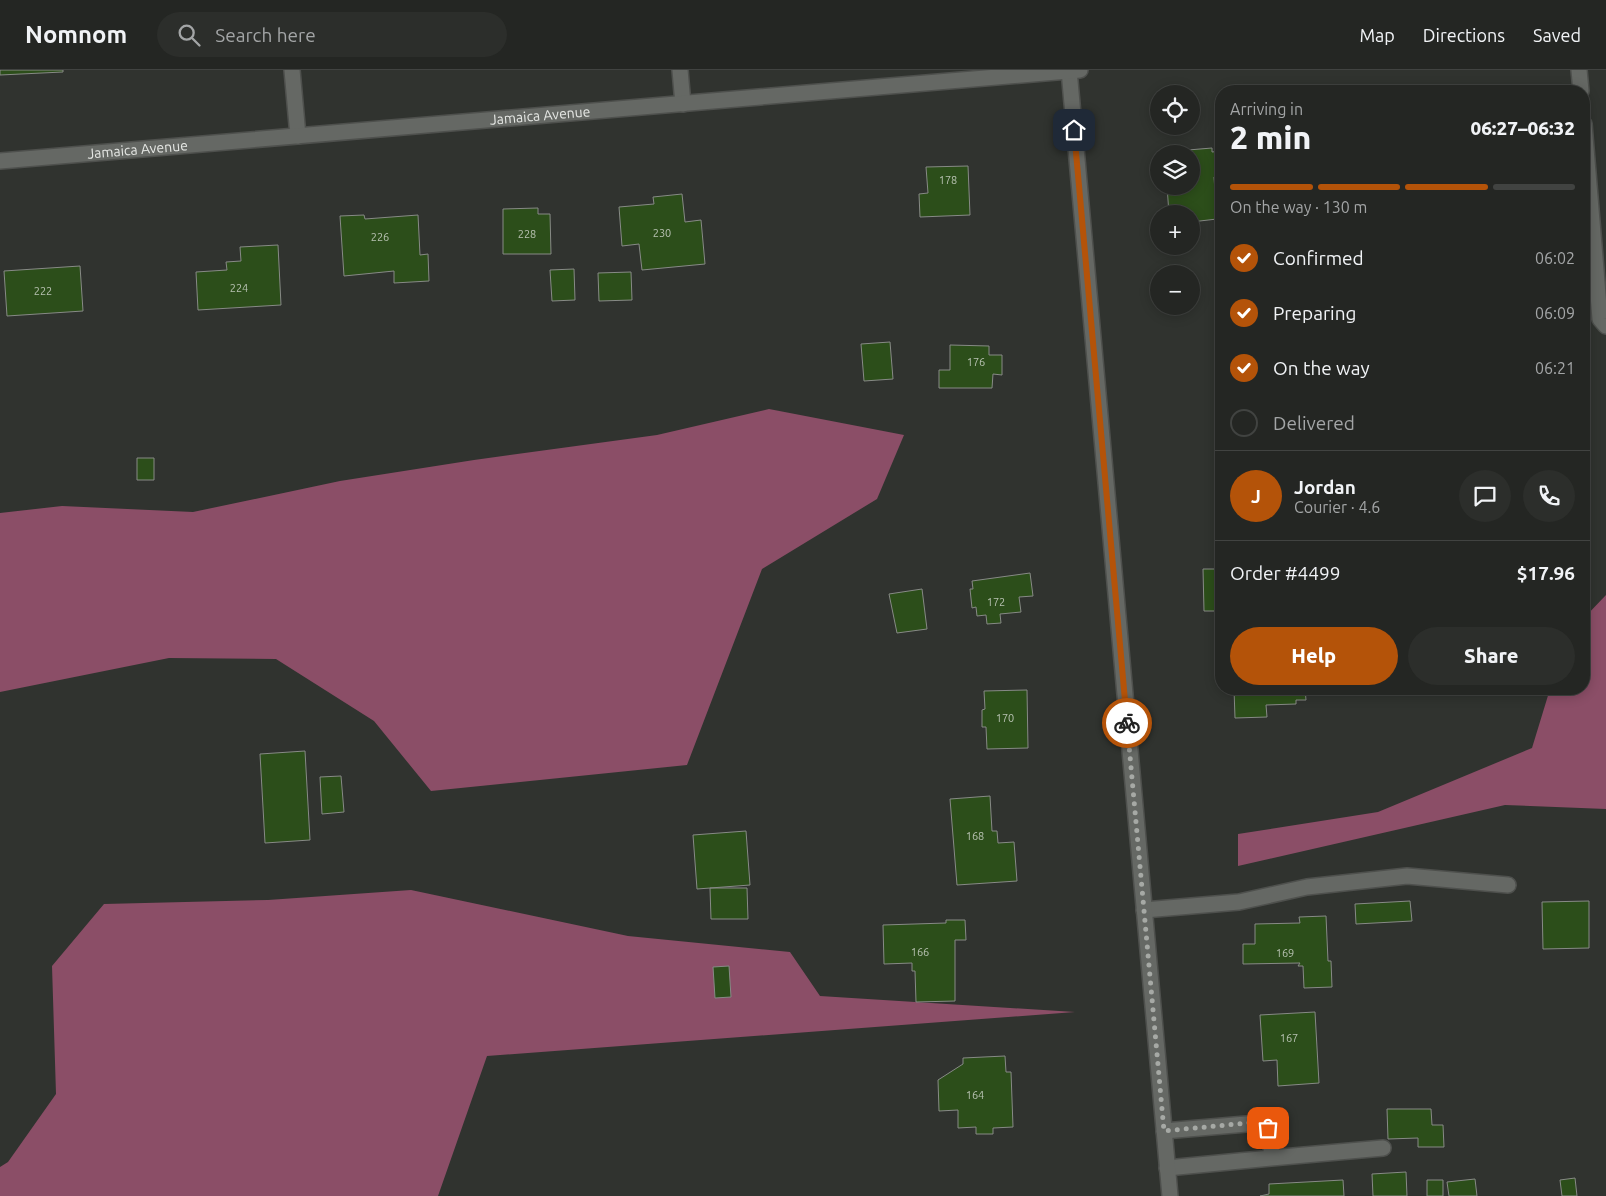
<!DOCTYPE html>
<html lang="en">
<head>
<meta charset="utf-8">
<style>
	:root { --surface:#242623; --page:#2c2e2b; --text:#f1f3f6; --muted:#a3a5a6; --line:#414341; --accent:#b45309 }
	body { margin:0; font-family:Ubuntu,sans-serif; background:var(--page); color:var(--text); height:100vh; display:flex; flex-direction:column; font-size:19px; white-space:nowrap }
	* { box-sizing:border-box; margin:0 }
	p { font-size:16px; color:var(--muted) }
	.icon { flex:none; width:28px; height:28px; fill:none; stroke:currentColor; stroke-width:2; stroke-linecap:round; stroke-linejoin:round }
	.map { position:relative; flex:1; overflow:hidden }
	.drawer { position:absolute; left:1215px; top:15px; width:375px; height:610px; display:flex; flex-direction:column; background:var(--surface); border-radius:20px; box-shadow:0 2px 12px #0003,0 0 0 1px var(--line) }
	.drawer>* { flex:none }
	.tools { position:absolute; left:1150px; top:15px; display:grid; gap:10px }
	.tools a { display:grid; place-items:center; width:50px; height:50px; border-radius:50%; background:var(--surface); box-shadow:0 2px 12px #0003,0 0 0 1px var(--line); font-size:25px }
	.pin { position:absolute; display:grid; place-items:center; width:42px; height:42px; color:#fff; margin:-21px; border-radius:10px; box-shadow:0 2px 8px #0006 }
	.courier { position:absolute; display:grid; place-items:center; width:50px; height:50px; margin:-25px; border:4px solid #b45309; border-radius:50%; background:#fff; color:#222; box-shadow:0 1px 6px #0007 }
	.head em { font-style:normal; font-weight:800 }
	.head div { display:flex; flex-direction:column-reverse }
	.head { display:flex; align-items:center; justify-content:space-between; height:85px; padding:0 15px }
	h1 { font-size:32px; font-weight:800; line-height:38px }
	.bar { display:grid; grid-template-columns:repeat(4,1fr); gap:8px 5px; align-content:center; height:60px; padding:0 15px }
	.bar i { height:6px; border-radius:4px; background:var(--line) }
	.bar .active { background:var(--accent) }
	.bar p { grid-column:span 4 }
	.line { display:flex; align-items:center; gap:12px; padding:0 15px; border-top:1px solid var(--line) }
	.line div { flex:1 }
	.round { display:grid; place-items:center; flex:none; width:52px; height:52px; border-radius:26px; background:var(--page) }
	ol { padding:0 15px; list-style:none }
	li { display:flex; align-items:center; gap:15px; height:55px }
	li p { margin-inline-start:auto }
	li .icon { padding:5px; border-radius:50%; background:var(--accent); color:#fff; stroke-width:4 }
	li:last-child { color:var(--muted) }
	li i { width:28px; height:28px; border:2px solid var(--line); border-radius:50% }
	.button { display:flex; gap:10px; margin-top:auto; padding:10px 15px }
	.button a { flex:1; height:58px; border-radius:30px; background:var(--accent); color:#fff; font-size:20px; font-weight:800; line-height:58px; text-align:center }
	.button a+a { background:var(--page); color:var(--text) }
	header { display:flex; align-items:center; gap:30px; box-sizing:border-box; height:70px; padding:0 25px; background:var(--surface); border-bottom:1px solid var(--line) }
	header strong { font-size:24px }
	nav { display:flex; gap:28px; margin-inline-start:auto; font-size:18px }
	.search { width:350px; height:45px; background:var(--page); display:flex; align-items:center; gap:12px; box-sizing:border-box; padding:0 18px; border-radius:28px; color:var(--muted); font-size:19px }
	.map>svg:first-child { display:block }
</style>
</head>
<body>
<header>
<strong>Nomnom</strong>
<div class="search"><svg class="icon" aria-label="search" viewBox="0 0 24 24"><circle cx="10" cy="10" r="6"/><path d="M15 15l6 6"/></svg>Search here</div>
<nav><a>Map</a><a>Directions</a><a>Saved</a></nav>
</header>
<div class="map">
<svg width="1606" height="1126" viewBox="0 0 1606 1126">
	<rect width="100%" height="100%" fill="#30332f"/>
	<!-- forest -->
	<path fill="#8b4e67" d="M769 339 904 365 877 429 762 499 687 695 431 721 374 651 276 589 169 588 0 622V443L62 436 193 442 340 411 474 390 657 365Z
		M1606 525V739L1505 735 1238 796V764L1378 742 1532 678 1550 619H1584V548Z
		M411 820 628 866 790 882 820 926 1075 942 487 986 438 1126H0V1097L8 1092 56 1024 52 896 104 834 268 830Z"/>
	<!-- building -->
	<path fill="#2c4e1a" stroke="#878a86" d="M0 0H63V2L0 5Z
		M1212 78V82L1221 81V106L1214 107 1217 149 1191 152V144H1169L1167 116H1191V84H1164V82Z
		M968 96 970 145 920 147 919 124 928 123 926 97Z
		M682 124 685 152 701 150 705 194 642 200 639 174 622 176 619 137 654 134 653 127Z
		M538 138V144H550L551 184H503V139Z
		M364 145 365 149 418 145 420 185 428 184 429 211 394 213V201L344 206 340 146Z
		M278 175 281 235 198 240 196 202 227 200 226 192 241 191 240 177Z
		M80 196 83 241 7 246 4 201Z
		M574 199 575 230 552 231 550 200Z
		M631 202 632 230 599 231 598 203Z
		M890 272 893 309 864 311 861 274Z
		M950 275 989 276V285H1002V305L993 304 992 318H939V300H950Z
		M137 388H154V410H137Z
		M1203 499H1221V541H1204Z
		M1030 503 1033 526 1019 527 1021 542 1000 544 1001 553 987 554 986 545 977 546 976 537 972 538 970 519H973L972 511Z
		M922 519 927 559 897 563 889 524Z
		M1234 619H1305L1306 630H1296V634L1266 635 1267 647 1235 648Z
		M1027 620 1028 678 987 679 986 657H982V640L985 639 984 621Z
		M305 681 310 770 265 773 260 684Z
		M341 706 344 742 322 744 320 707Z
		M990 726 992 761H997L998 773 1014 772 1017 811 957 815 950 729Z
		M746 761 750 815 697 819 693 765Z
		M710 818H747L748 849H711Z
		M1410 831 1412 851 1356 854 1355 834Z
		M1589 831V878L1543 879 1542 832Z
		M1326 846 1328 891H1331L1332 917 1304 918 1303 896H1298L1300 893 1243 894V874H1255V854L1300 853 1299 847Z
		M946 850H965L966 870H955V931L916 932 915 901H912V893L884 894 883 855 946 853Z
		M729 896 731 927 715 928 713 897Z
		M1315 942 1319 1013 1278 1016 1277 990 1263 991 1260 945Z
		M1005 986 1006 1002H1011L1013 1057 993 1058V1064H976V1057L958 1058V1040L939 1041 938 1010 963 994V988Z
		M1387 1039H1431L1432 1055H1443L1444 1077H1418V1068L1388 1069Z
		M1406 1102 1407 1126H1373L1372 1104Z
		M1575 1108 1577 1126H1562L1560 1110Z
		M1475 1109 1477 1126H1449L1447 1112Z
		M1343 1110 1344 1126H1260L1269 1124V1114Z
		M1427 1110H1443V1126H1427Z"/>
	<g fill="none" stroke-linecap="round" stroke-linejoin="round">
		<!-- lane casing -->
		<g stroke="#4e504d" stroke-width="18">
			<path id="lane" d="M1579 0 1581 21
				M1584 54 1600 249 1606 256
				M1144 840 1239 832 1307 817 1407 806 1508 815
				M1164 1061 1258 1053 1265 1054C1273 1064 1271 1075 1271 1088L1167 1098
				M1271 1088 1383 1078"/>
		</g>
		<!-- street casing -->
		<g stroke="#4e504d" stroke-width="18">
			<g id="street">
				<path d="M292 0 298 66"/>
				<path d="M680 0 683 34"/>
				<path d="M1069 0 1170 1126"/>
				<path id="s1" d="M0 91 1080 0"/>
			</g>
		</g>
		<!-- lane -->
		<use href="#lane" stroke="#656864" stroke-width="15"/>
		<!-- street -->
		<use href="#street" stroke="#656864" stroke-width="15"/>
	</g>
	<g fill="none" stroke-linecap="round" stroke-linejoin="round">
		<!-- done -->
		<path stroke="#a6a9a5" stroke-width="5" stroke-dasharray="0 9" d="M1127 653 1164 1061 1258 1052 1265 1054 1268 1058"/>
		<!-- route -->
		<path stroke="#b45309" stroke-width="6" d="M1074 60 1127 653"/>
	</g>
	<g text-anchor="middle" stroke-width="5" stroke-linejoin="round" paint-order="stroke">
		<!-- number labels -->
		<g font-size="11" fill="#b8c2b2">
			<text x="948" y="114">178</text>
			<text x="662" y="167">230</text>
			<text x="527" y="168">228</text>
			<text x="380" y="171">226</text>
			<text x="239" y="222">224</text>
			<text x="43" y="225">222</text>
			<text x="976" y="296">176</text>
			<text x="996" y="536">172</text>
			<text x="1005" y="652">170</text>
			<text x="975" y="770">168</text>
			<text x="920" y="886">166</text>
			<text x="1285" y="887">169</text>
			<text x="1289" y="972">167</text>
			<text x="975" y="1029">164</text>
		</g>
		<!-- street labels -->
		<g font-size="14" fill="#e6e8e5" stroke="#272926">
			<text dy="5" stroke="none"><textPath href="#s1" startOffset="542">Jamaica Avenue</textPath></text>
			<text dy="5" stroke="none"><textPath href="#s1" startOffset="138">Jamaica Avenue</textPath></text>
		</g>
	</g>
</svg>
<div class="tools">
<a><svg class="icon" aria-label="locate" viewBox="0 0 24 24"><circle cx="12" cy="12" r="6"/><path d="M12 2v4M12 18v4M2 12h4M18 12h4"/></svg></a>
<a><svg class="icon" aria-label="layers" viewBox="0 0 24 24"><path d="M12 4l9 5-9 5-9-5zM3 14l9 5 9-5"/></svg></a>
<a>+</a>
<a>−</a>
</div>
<div class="pin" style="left:1268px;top:1058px;background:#ea580c"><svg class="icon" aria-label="bag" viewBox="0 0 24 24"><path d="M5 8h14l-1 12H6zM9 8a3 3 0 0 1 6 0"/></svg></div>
<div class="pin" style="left:1074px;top:60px;background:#1f2937"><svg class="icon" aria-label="home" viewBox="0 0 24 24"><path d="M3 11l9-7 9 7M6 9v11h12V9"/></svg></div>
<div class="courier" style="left:1127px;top:653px"><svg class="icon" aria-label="bike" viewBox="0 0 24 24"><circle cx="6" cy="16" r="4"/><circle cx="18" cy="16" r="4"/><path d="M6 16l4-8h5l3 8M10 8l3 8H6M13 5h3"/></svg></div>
<section class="drawer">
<div class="head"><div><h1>2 min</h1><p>Arriving in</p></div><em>06:27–06:32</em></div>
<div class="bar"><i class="active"></i><i class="active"></i><i class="active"></i><i></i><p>On the way · 130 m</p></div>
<ol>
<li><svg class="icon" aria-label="check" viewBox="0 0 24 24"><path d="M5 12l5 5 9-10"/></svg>Confirmed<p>06:02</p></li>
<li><svg class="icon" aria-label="check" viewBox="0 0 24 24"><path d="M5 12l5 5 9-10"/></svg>Preparing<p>06:09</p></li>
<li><svg class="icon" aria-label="check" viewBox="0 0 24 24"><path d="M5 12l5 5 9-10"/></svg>On the way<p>06:21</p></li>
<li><i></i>Delivered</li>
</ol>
<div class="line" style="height:90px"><b class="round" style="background:var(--accent);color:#fff">J</b><div><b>Jordan</b><p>Courier · 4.6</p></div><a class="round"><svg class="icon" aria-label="chat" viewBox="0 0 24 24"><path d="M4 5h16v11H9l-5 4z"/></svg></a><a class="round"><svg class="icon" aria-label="phone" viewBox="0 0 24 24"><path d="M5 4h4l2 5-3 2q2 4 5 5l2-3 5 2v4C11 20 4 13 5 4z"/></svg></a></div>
<div class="line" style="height:65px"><div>Order #4499</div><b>$17.96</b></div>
<div class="button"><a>Help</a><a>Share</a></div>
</section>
</div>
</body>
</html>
